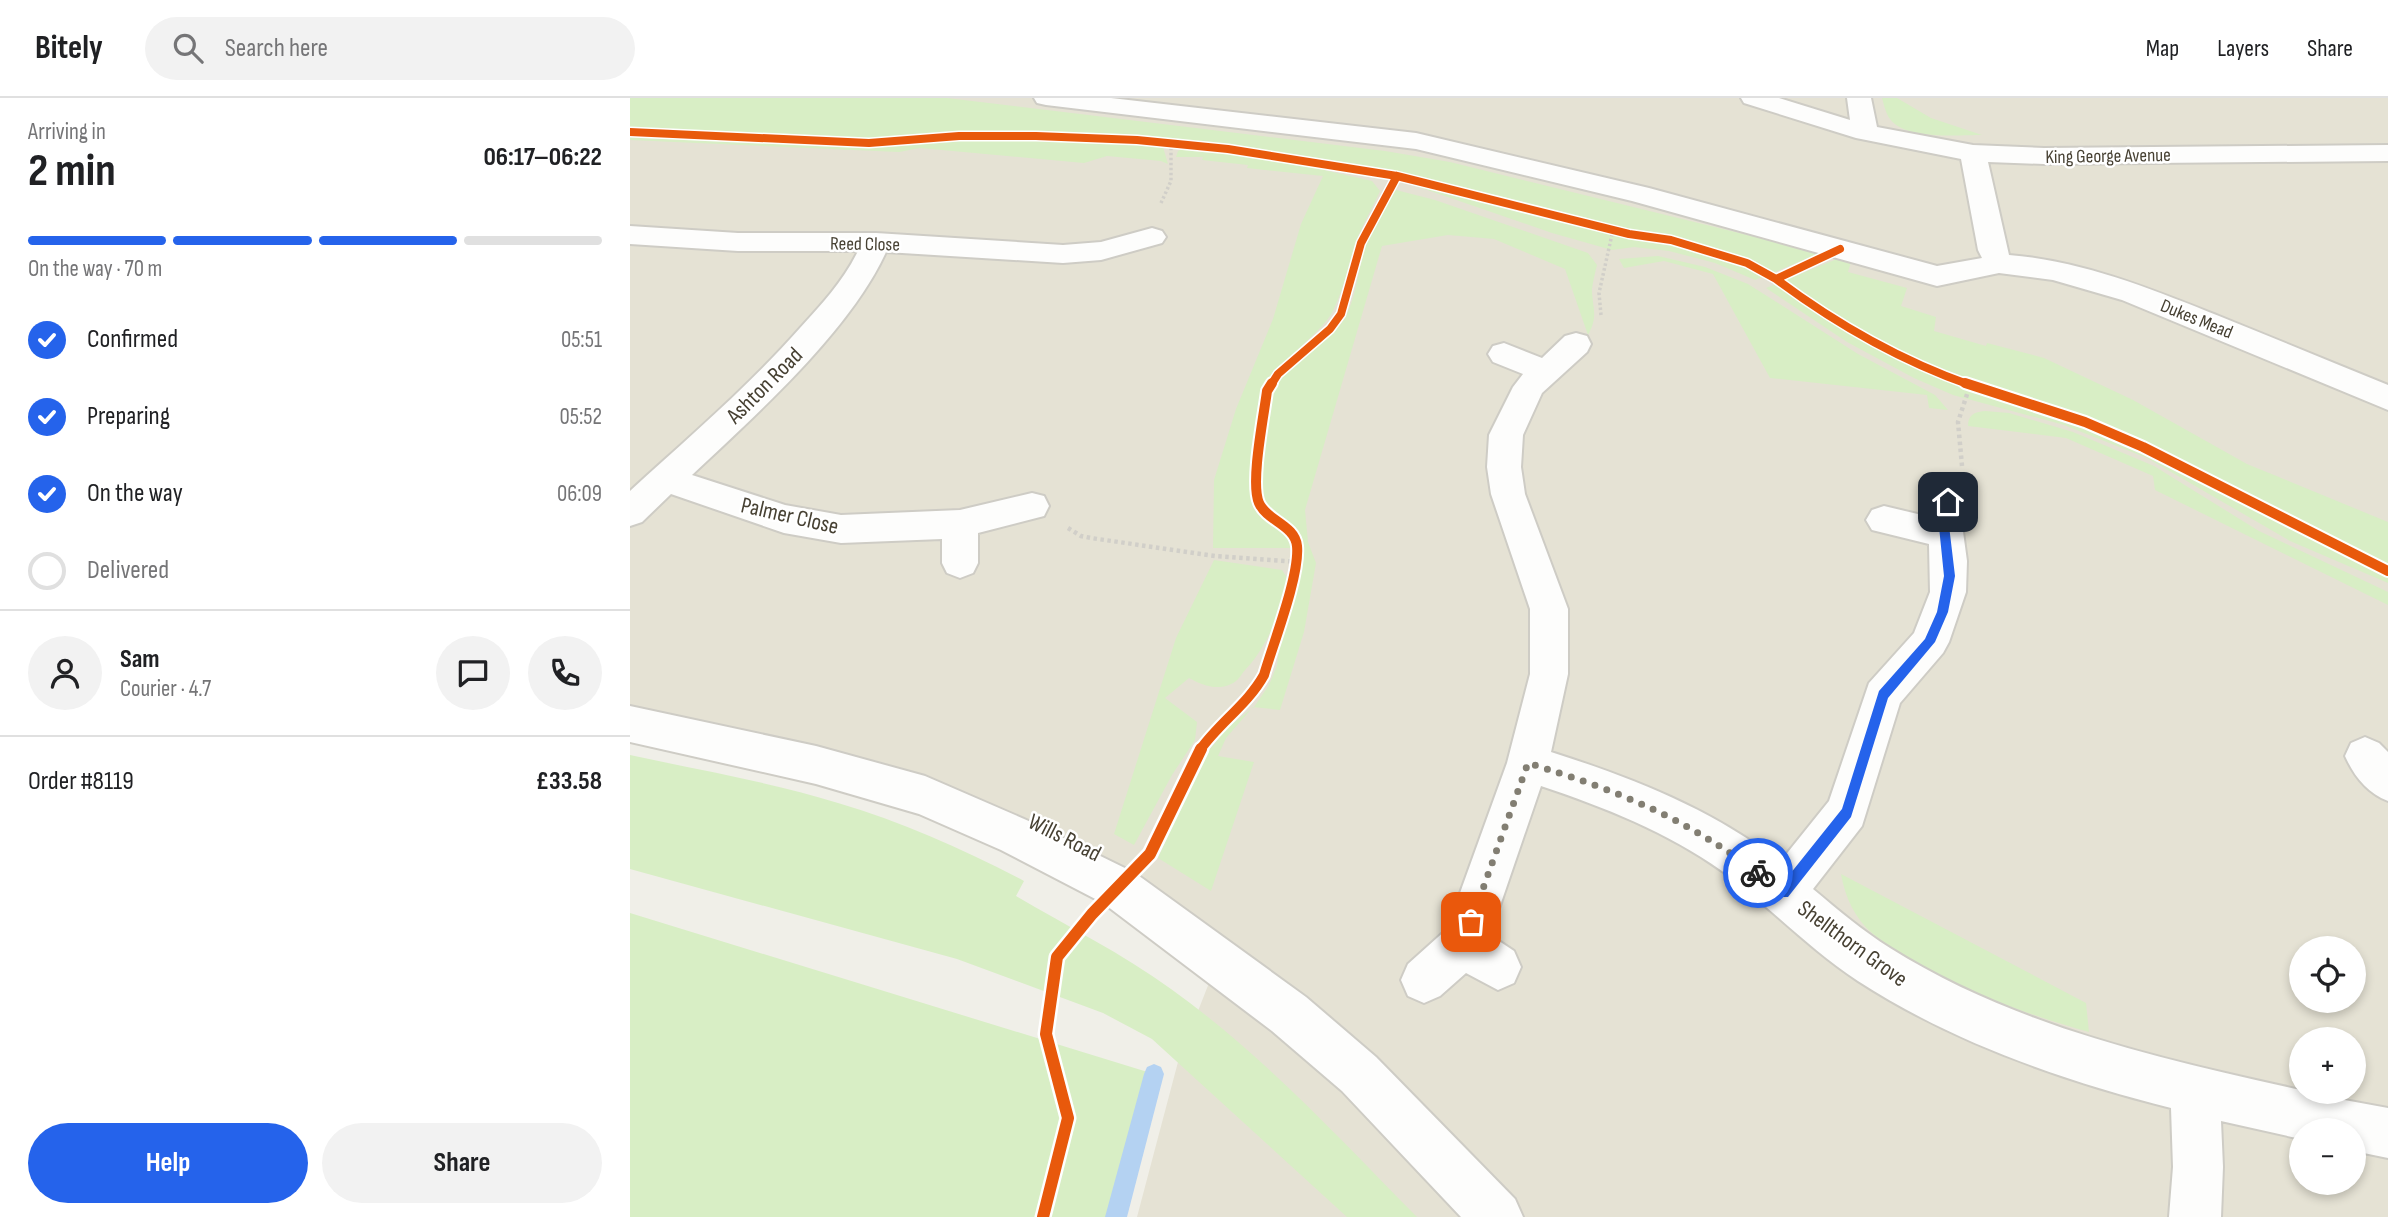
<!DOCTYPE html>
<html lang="en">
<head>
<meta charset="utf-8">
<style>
	:root { --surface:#fff; --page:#f2f2f2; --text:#202124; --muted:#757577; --line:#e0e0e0; --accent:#2563eb }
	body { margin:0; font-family:"Sofia Sans Condensed",sans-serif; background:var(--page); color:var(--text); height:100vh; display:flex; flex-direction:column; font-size:26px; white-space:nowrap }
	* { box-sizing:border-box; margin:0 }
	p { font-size:23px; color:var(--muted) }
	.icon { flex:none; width:38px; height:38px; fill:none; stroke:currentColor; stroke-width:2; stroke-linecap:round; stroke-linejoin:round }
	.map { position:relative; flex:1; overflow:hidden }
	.details { display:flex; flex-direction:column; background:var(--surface); width:630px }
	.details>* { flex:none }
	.controls { position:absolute; left:1659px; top:838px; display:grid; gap:14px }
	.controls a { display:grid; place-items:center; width:77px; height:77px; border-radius:50%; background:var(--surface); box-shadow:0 4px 10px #0003; font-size:35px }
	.pin { position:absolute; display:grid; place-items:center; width:60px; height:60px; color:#fff; margin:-30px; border-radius:14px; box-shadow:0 4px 10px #0006 }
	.courier { position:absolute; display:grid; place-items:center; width:70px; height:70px; margin:-35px; border:5px solid #2563eb; border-radius:50%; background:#fff; color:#222; box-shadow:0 2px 9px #0007 }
	.overview em { font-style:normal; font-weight:700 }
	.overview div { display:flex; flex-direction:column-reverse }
	.overview { display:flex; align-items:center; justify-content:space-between; height:119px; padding:0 28px }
	h1 { font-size:46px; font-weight:700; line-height:52px }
	.bar { display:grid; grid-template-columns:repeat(4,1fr); gap:10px 7px; align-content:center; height:84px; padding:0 28px }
	.bar i { height:9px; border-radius:5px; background:var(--line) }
	.bar .active { background:var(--accent) }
	.bar p { grid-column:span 4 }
	.line { display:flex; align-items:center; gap:18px; padding:0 28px; border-top:2px solid var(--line) }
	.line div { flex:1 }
	.round { display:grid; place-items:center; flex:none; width:74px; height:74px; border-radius:37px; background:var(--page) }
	ol { padding:0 28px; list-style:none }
	li { display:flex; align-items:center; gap:21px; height:77px }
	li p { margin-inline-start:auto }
	li .icon { padding:7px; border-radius:50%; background:var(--accent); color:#fff; stroke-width:4 }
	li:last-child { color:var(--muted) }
	li i { width:38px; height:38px; border:4px solid var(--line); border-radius:50% }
	.action { display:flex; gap:14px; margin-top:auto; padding:14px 28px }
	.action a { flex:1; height:80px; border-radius:42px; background:var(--accent); color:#fff; font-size:28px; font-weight:700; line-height:80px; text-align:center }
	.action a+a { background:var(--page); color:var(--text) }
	header { display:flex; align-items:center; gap:42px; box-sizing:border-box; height:98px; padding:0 35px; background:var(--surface); border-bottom:2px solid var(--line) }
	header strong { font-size:33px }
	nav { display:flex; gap:38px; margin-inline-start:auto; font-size:24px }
	.search { width:490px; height:63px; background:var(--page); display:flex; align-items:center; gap:18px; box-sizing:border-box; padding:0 24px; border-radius:38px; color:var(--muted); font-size:26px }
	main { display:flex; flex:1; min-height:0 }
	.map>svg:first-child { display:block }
</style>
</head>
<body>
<header>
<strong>Bitely</strong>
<div class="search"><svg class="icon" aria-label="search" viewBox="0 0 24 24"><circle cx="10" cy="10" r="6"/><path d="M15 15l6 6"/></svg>Search here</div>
<nav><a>Map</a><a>Layers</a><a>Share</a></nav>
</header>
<main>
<section class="details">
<div class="overview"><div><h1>2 min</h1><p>Arriving in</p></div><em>06:17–06:22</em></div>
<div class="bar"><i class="active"></i><i class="active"></i><i class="active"></i><i></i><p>On the way · 70 m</p></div>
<ol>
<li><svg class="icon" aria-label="check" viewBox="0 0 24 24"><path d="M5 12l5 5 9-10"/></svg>Confirmed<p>05:51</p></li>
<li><svg class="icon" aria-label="check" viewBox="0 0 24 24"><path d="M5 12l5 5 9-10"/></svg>Preparing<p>05:52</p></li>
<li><svg class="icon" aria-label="check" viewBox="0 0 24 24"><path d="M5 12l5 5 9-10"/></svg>On the way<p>06:09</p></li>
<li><i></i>Delivered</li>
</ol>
<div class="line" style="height:126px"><a class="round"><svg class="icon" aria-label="person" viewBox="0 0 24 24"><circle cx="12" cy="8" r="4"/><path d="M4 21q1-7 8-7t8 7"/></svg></a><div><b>Sam</b><p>Courier · 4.7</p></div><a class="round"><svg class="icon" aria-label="chat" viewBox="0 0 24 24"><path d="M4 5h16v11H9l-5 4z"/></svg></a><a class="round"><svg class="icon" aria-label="phone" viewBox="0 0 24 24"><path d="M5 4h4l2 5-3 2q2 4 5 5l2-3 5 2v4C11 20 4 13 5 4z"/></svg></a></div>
<div class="line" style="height:91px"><div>Order #8119</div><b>£33.58</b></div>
<div class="action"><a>Help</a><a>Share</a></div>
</section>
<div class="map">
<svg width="1758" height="1119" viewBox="0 0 1758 1119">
	<rect width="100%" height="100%" fill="#f0efe8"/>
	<!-- residential -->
	<path fill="#e5e2d4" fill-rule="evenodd" d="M0 0H1758V1119H507L548 964 588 862 386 738 0 626ZM1671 850H1724V903H1671ZM1671 942H1724V994H1671ZM1671 1032H1724V1085H1671Z"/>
	<!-- green -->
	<path fill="#d8eec5" d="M0 0H317L755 53 820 64 1191 155 1125 182 1085 165 1039 153 1004 149 982 152 922 135 774 84 597 48 468 36 382 34 246 42 15 32 0 30Z
		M1252 0H1267L1301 20 1352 37C1328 37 1275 42 1260 21 1256 16 1254 7 1252 0Z
		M0 38 116 40 251 49 320 42 407 41 496 44 533 49 538 66 531 63 477 58 454 65 290 50 269 54 0 42Z
		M556 49 672 67 742 83 750 93C742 111 731 129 725 147 718 170 713 192 703 213 694 231 655 261 640 279 629 292 616 395 624 410 632 427 655 428 663 445L661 450H583L584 382 606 311 643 221 671 126 693 78 617 70 618 67 572 62 573 59H546L548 53Z
		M766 92 805 102 958 155 967 167C965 175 963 183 962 191 962 209 969 218 958 237L935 171 864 141 818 137 752 148 675 412 678 444 686 465 674 534 650 612 623 609 596 640 588 658 624 664 581 793 528 760 571 662 598 629 624 609 639 587 647 567 651 536 673 465C674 419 641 427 633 399 631 375 633 296 650 279 670 259 699 245 714 221 728 198 727 169 737 144 743 128 753 112 760 96Z
		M1028 158 1075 169 1118 186 1228 256 1305 297 1318 312 1299 310 1297 297 1140 280 1083 176 1034 163 994 170 989 161Z
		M1207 161 1221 164 1218 174 1277 190 1271 208 1306 219 1304 233 1356 248 1357 245 1414 260 1503 302 1617 366 1758 424V485L1660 443 1517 360 1434 327 1323 297 1284 280 1217 244 1136 190Z
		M1355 313 1379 315 1443 334 1524 368 1629 433 1758 494V507L1525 392 1523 378 1436 340 1338 328C1338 317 1344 314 1355 313Z
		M584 462 652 472 658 481C650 514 639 546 616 571 611 576 609 583 601 586 586 593 572 587 559 580L535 600 567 624 565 642 542 677 504 747 484 736 546 540Z
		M0 657C69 672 140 684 208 705 273 724 335 752 394 783L386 798C437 828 493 856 541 891 632 956 709 1040 787 1119H717L522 941 473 915 327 861 0 771Z
		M1211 776 1456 905 1459 934C1391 915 1299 882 1243 836 1225 821 1215 799 1211 776Z
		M0 815 524 976 492 1119H0Z"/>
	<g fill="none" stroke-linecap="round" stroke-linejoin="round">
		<!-- stream -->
		<path fill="#b4d2f2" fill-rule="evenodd" d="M524 966 531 969 534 976 497 1119H475L514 976 517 969Z"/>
		<!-- minor casing -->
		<g stroke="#ceccc5" stroke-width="4">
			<path id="minor" d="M404 0H481L786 35 1019 90 1307 168 1352 160 1348 152 1331 61 1226 40 1114 5 1111 0H1149L1220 22 1217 0H1241L1247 29 1343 47 1414 50 1758 47V63L1414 66 1358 64 1379 157C1453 163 1521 191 1589 218 1646 241 1702 264 1758 287V312L1492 202 1423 182 1369 175 1307 188 1002 103 786 51 416 7 407 5Z
				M0 128 108 135H246L433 147 471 144 522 130 532 133 536 139 532 145 471 162 433 165 256 154C220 233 126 317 62 377L155 407 211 417 330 412 402 395 414 398 419 408 414 418 348 435V465L343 475 330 480 317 475 312 465V441L211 445 154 435 41 396 12 424 0 428V393C58 340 118 289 170 230 192 206 214 182 228 153H108L0 146Z
				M946 235 957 238 961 246 957 254 912 295 893 337 891 369 895 396 938 511V576L921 654C1003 680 1082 711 1150 764L1199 703 1239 585 1284 535 1300 494 1299 446 1242 432 1236 422 1242 412 1254 408 1296 418 1306 395 1318 391 1330 395 1335 404 1331 419 1337 463 1336 494 1319 544 1313 555 1270 605 1232 728 1183 791C1208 812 1233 833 1260 850 1384 928 1530 961 1671 992V994L1758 1010V1060L1724 1053V1032H1671V1041L1591 1023 1593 1069 1591 1119H1539L1543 1069 1541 1010C1433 983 1322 944 1228 883 1179 851 1139 808 1092 773 1037 734 974 709 911 688L860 837 884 853 891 869 884 885 868 892 836 875 810 898 794 905 778 898 771 882 778 866 817 831 877 665 900 576V511L861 396 857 369 859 337 883 289 893 276 863 264 858 256 863 248 874 245 912 260 935 238Z
				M0 608 186 648 295 678 401 724 505 775 676 899 746 959 885 1101 893 1119H831L712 993 642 933 473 805 371 752 289 716 186 686 0 644Z
				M1735 639 1749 645 1758 654V703C1737 695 1724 678 1715 658L1721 645Z"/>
		</g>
		<!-- path-far1 -->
		<path stroke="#d1cfc9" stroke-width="3.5" stroke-dasharray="2.5 2.5" stroke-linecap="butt" d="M531 105 541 83V49
			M971 217 969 195 983 132"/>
		<!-- path -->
		<path stroke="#d1cfc9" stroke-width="4.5" stroke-dasharray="3.5 3.5" stroke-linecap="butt" d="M1332 368 1328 324 1340 287
			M438 430 451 438 461 440 585 458 667 464"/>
		<!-- minor -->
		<use href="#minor" fill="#fdfdfc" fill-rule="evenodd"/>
		<!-- cycleway-far2 casing -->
		<g stroke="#fff" stroke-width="11">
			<path id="cycleway-far2" d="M0 34 239 45 329 38H406L507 42 598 51 767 78 999 136 1041 142 1117 165 1146 181 1210 151
				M1146 181C1206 226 1269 262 1340 287
				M641 287 648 276 700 231 711 216 731 145 767 78"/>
		</g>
		<!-- cycleway-far1 casing -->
		<g stroke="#fff" stroke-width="14">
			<path id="cycleway-far1" d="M1335 285 1455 324 1513 349 1758 473
				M570 652C589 625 618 606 634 577 643 546 670 477 667 448 665 427 637 423 629 405 620 385 634 317 637 293L642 285"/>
		</g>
		<!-- cycleway casing -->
		<g stroke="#fff" stroke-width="17">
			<path id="cycleway" d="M413 1119 438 1020 416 936 427 859 462 816 520 756 571 651"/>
		</g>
		<!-- cycleway-far2 -->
		<use href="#cycleway-far2" stroke="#e8590c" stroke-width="8"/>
		<!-- cycleway-far1 -->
		<use href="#cycleway-far1" stroke="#e8590c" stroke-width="10"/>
		<!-- cycleway -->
		<use href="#cycleway" stroke="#e8590c" stroke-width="12"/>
	</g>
	<!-- route -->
	<path fill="#2563eb" d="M1318 400 1324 404 1318 419 1325 478 1318 514 1305 544 1258 600 1221 719 1158 799H1149L1124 780 1122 775 1128 769 1152 786 1212 711 1249 593 1295 541 1307 514 1314 478 1308 419 1315 401Z"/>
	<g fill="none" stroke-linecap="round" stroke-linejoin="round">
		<!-- done -->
		<path stroke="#827e72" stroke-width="7" stroke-dasharray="0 12.6" d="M841 824 898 665C988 693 1052 718 1128 775"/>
	</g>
	<g text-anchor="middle" stroke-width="5" stroke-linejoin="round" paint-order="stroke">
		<!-- far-street labels -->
		<g font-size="19" fill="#474133" stroke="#fff">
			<text transform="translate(1478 57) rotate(-1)" y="7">King George Avenue</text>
			<text transform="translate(235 145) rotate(1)" y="7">Reed Close</text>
			<text transform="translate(1567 220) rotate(22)" y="7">Dukes Mead</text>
		</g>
		<!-- street labels -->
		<g font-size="23" fill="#474133" stroke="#fff">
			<text transform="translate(134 287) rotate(-45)" y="8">Ashton Road</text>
			<text transform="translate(160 417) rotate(13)" y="8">Palmer Close</text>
			<text transform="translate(435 739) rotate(27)" y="8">Wills Road</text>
			<text transform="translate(1223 845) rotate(36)" y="8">Shellthorn Grove</text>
		</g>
	</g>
</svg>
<div class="controls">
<a><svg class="icon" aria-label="locate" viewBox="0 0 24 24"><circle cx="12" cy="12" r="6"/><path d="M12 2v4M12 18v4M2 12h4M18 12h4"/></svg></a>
<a>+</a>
<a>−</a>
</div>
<div class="pin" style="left:841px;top:824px;background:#ea580c"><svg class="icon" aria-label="bag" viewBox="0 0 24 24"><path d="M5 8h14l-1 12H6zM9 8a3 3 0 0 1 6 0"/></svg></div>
<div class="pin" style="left:1318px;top:404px;background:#1f2937"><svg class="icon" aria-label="home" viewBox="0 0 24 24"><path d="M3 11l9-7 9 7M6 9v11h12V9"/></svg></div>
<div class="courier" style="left:1128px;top:775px"><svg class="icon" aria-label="bike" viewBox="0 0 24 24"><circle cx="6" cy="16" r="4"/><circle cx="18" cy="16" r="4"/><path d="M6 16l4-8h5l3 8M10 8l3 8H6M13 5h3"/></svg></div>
</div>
</main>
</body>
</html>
